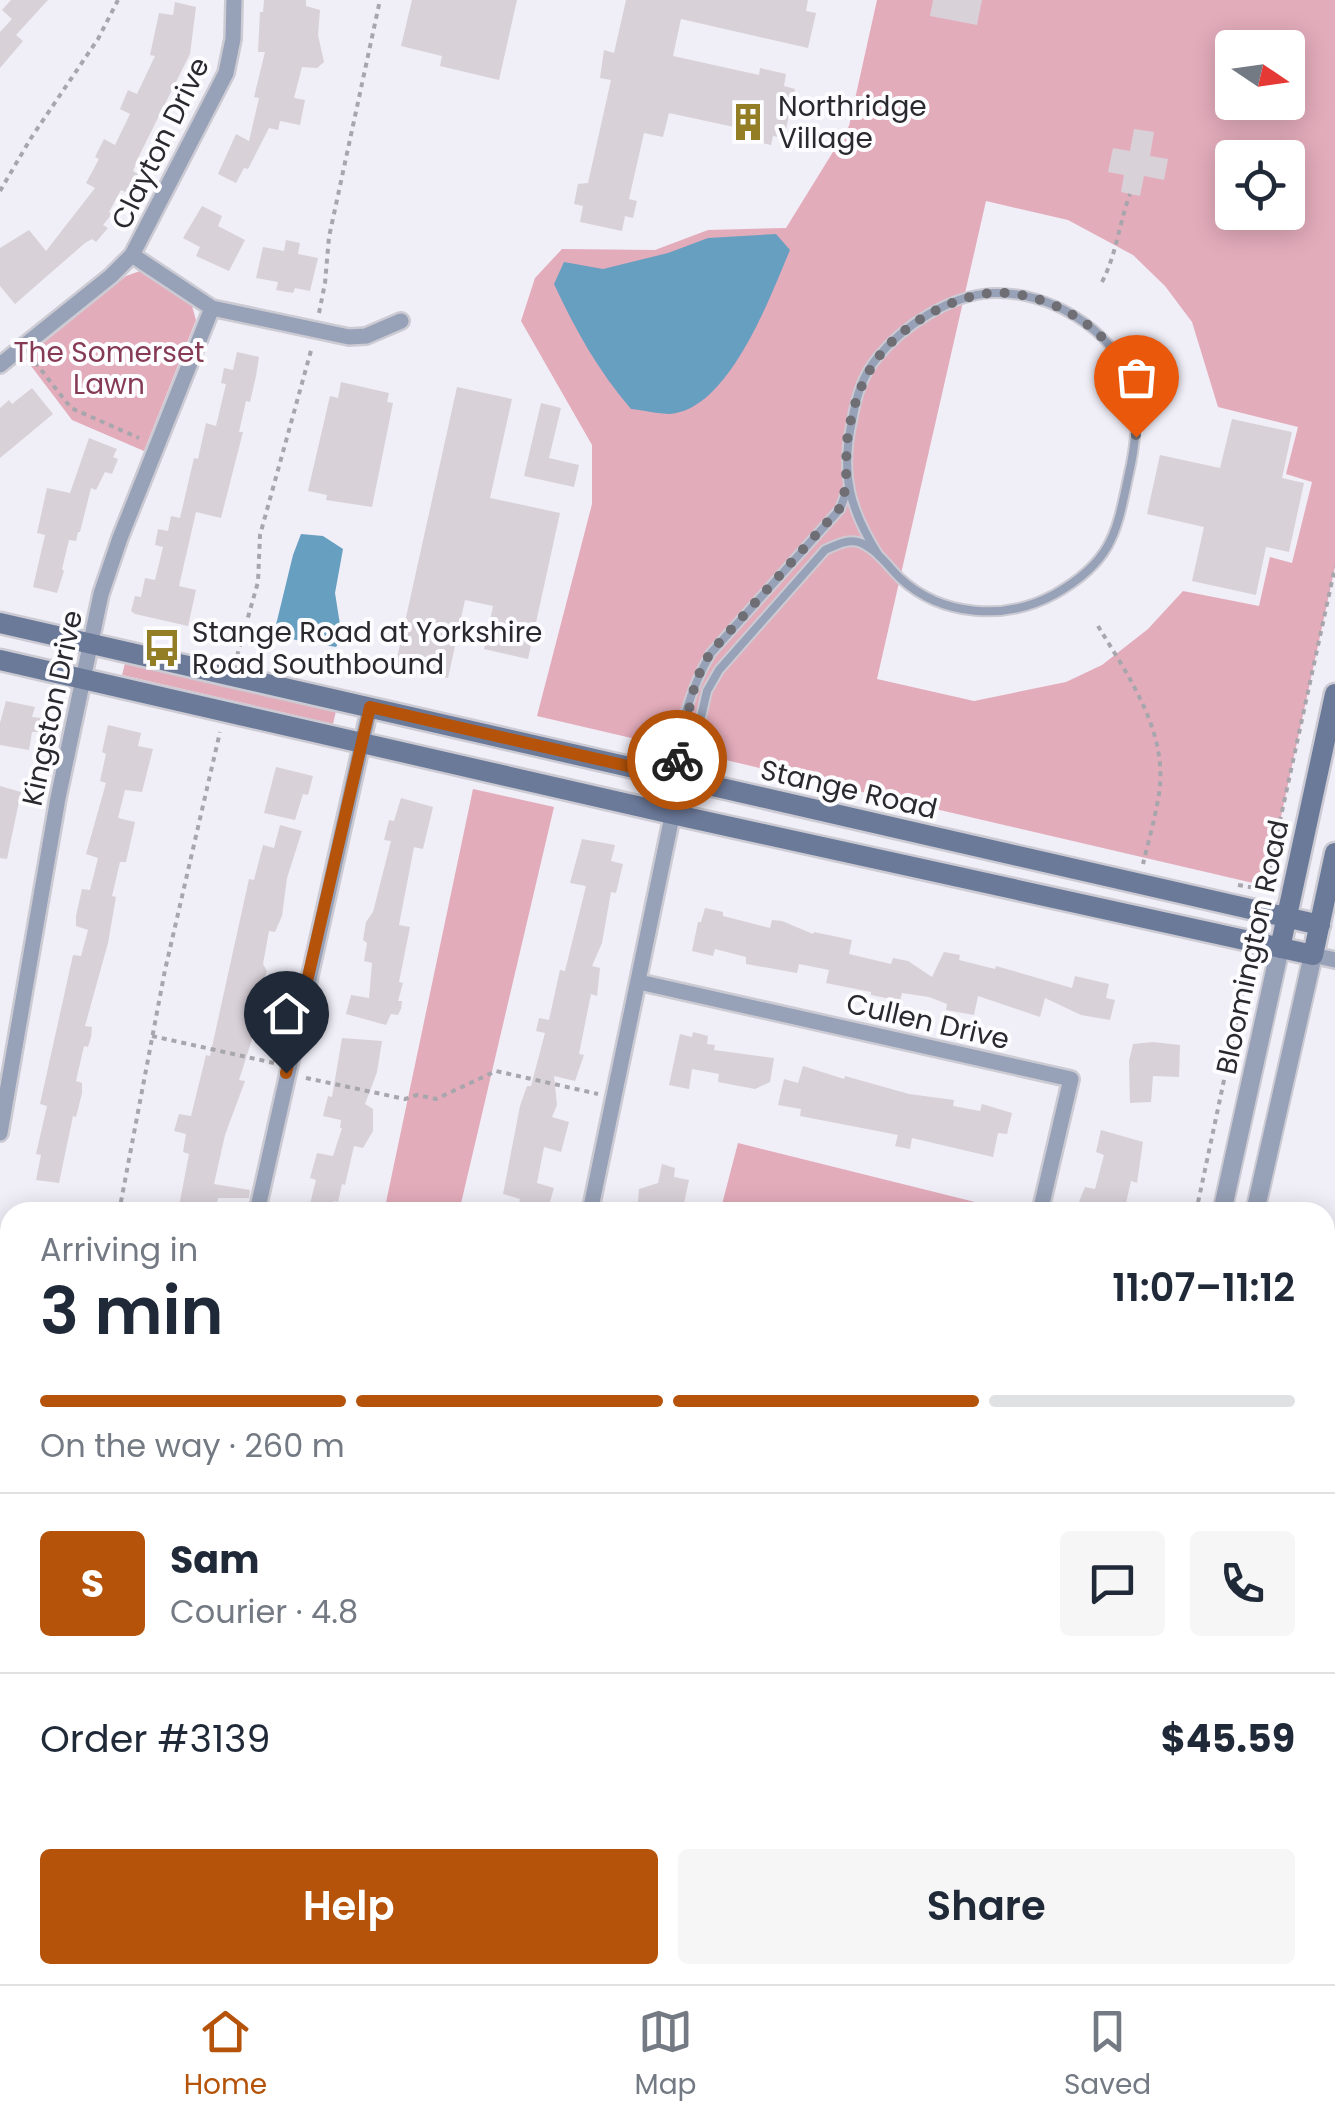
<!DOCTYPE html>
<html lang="en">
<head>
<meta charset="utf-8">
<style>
	:root { --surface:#fff; --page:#f6f6f7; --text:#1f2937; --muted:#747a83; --line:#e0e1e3; --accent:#b45309 }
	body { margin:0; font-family:Poppins,sans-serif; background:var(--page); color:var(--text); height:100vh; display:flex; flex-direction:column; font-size:38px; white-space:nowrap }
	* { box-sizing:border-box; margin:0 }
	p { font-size:32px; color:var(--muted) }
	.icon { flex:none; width:55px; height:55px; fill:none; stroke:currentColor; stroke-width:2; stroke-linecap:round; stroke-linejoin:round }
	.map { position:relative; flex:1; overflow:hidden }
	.drawer { position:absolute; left:0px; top:1202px; width:1335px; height:782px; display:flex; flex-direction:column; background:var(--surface); border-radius:30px 30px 0 0; box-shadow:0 5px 25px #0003 }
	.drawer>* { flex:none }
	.needle { width:65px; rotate:103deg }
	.tools { position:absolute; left:1215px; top:30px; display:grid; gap:20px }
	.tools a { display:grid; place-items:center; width:90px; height:90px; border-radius:10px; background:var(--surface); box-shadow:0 5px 25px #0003; font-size:50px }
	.pin { position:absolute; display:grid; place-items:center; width:85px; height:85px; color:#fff; margin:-102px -42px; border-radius:50% 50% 50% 0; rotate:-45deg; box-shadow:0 0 10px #0007 }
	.pin .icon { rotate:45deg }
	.courier { position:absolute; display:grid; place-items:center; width:100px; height:100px; margin:-50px; border:8px solid #b45309; border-radius:50%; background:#fff; color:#222; box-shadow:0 2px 12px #0007 }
	.headline em { font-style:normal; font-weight:600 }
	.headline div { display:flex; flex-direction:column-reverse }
	.headline { display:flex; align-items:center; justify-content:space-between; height:170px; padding:0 40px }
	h1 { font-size:65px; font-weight:600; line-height:75px }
	.bar { display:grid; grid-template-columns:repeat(4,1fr); gap:15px 10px; align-content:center; height:120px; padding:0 40px }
	.bar i { height:12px; border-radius:8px; background:var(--line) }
	.bar .current { background:var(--accent) }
	.bar p { grid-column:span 4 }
	.line { display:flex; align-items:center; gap:25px; padding:0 40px; border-top:2px solid var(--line) }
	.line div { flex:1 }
	.round { display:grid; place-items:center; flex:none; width:105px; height:105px; border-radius:10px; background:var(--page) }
	.button { display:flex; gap:20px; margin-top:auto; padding:20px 40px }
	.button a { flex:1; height:115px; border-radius:10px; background:var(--accent); color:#fff; font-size:40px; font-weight:600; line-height:115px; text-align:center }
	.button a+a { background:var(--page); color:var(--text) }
	.menu { display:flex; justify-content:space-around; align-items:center; height:140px; border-top:2px solid var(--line); background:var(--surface); font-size:28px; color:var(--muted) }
	.menu a { display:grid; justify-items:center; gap:5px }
	.menu .current { color:var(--accent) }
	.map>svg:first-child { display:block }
</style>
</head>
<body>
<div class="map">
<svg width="1335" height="1984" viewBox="0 0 1335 1984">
	<rect width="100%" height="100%" fill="#f0eef7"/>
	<!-- green -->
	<path fill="#e3acbb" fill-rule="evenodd" d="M877 0H1335V567L1266 886 537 716 592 504V445L521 321 535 278 562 249 655 250 708 230 786 228 849 126ZM1232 48H1288V102H1232ZM1232 158H1288V212H1232ZM986 201 1068 220 1133 255 1165 286 1192 322 1218 407 1298 427 1286 474 1312 482 1292 563 1270 557 1259 606 1183 591 1148 629 1102 665 1066 682 974 701 877 679Z
		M140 271 192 306 196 320 144 451 72 420 25 358 126 276Z
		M125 663 336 711 333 724 122 675Z
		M473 789 554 807 459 1212H384Z
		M738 1143 1007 1210 720 1212Z
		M1325 1793 1335 1795V1984H1105L1107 1975H1325Z"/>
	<!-- water -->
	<path fill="#679fc0" d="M776 234 790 250C770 297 729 410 670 414 658 414 643 410 631 409 598 371 575 329 554 284L564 262 603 269 668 253 708 238Z
		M301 534 323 536 343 549 335 593 342 637 336 647 285 638 275 629 293 555Z"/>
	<!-- building -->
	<path fill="#d9d1d8" d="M11 0H48L16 35 23 41 0 68V32L12 19 2 10Z
		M264 0H306V6L320 10 318 35 324 62 317 68 302 67 294 98 305 100 300 125 280 121 278 130 269 128 248 169 244 168 236 183 218 174 236 134 249 141 259 98 254 97 265 52H258L260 12H263Z
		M412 0H517L499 80 440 66 442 56 401 46Z
		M626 0H808L806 11 816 13 808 48 681 19 673 56 759 75 760 68 786 74 784 86 795 89 784 138 773 136 771 145 745 139 748 130 669 113 663 137 644 133 629 199 637 201 633 218 625 216 622 231 580 222 583 206 574 204 578 184 588 183 611 80 600 78 604 50 614 53Z
		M933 0H982L977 25 930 16Z
		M175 2 196 7 190 54 140 154 133 171 138 174 128 193 121 190 109 212 112 214 103 225 108 228 96 242 92 239 85 243 15 304 0 286V248L29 230 46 251 95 188 86 183 99 159 95 157 104 139 115 145 130 114 120 109 128 90 137 94 155 56 150 55 159 13 173 15Z
		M1134 129 1154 132 1150 156 1168 159 1164 180 1144 176 1140 196 1121 192 1124 175 1108 172 1113 148 1130 151Z
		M202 206 222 216 218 226 245 240 229 271 196 256 200 247 183 238Z
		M286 240 300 243 298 254 318 258 310 291 295 288 293 293 276 290 278 282 256 278 263 247 284 251Z
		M237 352 259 357 256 376 250 402 246 401 239 432H243L221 518 196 512 179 586 196 590 188 626 135 614 131 611 135 596 141 597 145 578 155 580 163 547 155 545 158 529 168 531 171 516 180 518 194 458 198 459 206 423 216 426 226 384 221 383 224 368 233 370Z
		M341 382 389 393 387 402 393 403 372 507 326 500 327 495 308 491 330 396 338 398Z
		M457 387 512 399 490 498 560 513 528 659 484 649 493 606 465 600 448 678 395 667Z
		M32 388 53 414 0 458V408L9 400 12 404Z
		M541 403 561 408 549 458 579 465 574 487 524 476Z
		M1232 419 1292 432 1282 478 1304 483 1289 552 1266 547 1256 595 1192 581 1204 527 1147 514 1160 455 1220 468Z
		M89 438 117 449 113 457 118 459 112 474 105 472 96 490 91 488 80 532H78L76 541 69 540 62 569 64 571 57 593 33 587 45 535 37 533 47 488 70 493Z
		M6 701 35 707 32 717 41 718 38 732H32L29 750 0 745V723Z
		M108 725 141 733 138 746 153 749 142 792 125 790 118 818 135 822 126 862H120L112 896 116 897 108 943 85 1026 92 1027 91 1037 88 1047 84 1046 76 1081 82 1083V1093L76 1117 73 1116 59 1183 36 1180 41 1155 36 1154 47 1106 40 1104 73 955 81 956 88 930 76 926V916L82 889 90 890 98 858 86 854 106 783 100 781 106 754 102 752Z
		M276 767 313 776 308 795 303 794 295 820 264 813Z
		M0 786 21 792 7 859 0 858Z
		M401 798 433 807 423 849 414 847 399 925 410 927 399 982 403 983 398 1001H402L401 1009 398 1015 391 1014 386 1025 346 1014 351 995 369 998 372 963 364 961 367 943 363 940 366 922 373 912 391 841 384 840 389 820 394 821Z
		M280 825 302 831 287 878 282 916 275 932 269 931 263 964 267 971 253 1013 252 1029 255 1030 239 1080 245 1081 225 1135 214 1184 250 1190 249 1198H218L215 1212H178L189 1154 183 1152 186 1134 174 1131 179 1114 191 1116 206 1055 210 1056 249 879 254 880 263 845 274 848Z
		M582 839 615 845 611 861 623 864 616 893 611 892 602 943 592 966 600 968 597 996 591 994 579 1054 584 1055 575 1081 554 1076 557 1105 552 1117 569 1122 561 1152 544 1147 537 1183 554 1188 547 1212H517L520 1199 503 1194 520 1106 527 1086H531L545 1033 536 1031 539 1018 549 1020 560 970 565 971 586 886 570 883Z
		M705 908 723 912V916L770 928 772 920 782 921 813 934 814 932 852 940 849 954 891 964 893 958 908 961 932 977 944 952 960 955 959 960 995 969 996 966 1072 988 1075 976 1109 984 1106 998 1115 1000 1110 1020 1081 1015 1045 998 1040 1017 978 996 974 1015 946 1010 947 1004 929 997 902 993 900 1001 871 995V992L826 983 829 970 799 964 797 973 746 964V957L715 949 713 956 692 951 698 922H701Z
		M693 1032 708 1036 707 1044 715 1045 714 1050 774 1058 770 1082 755 1089 718 1082 719 1074 692 1069 689 1089 669 1085 680 1034 692 1037Z
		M342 1038 382 1041 377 1072 365 1104 373 1109V1131L363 1148 354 1146 345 1185 342 1184 338 1202 334 1201 333 1212H308L316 1180 310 1178 317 1153 333 1156 342 1128H340L341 1120 323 1116 328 1096 332 1097Z
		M1153 1042 1180 1045 1179 1077 1153 1076 1151 1102 1130 1103 1129 1061 1133 1044Z
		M803 1066 844 1079 845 1076 909 1094 954 1100 953 1106 980 1111 982 1104 1012 1113 1007 1134 998 1133 993 1157 912 1138 910 1149 895 1146 898 1135 800 1116 801 1109 778 1105 784 1079 798 1083Z
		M1101 1130 1143 1142 1137 1183 1131 1181 1124 1212H1075L1085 1187 1095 1189 1104 1155 1096 1152Z
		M662 1164 675 1168 674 1177 689 1180 682 1212H637L639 1189 658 1183Z"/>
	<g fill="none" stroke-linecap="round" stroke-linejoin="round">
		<!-- service casing -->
		<g stroke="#cccbd3" stroke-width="12">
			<path id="service" d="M679 774C672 740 694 682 711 653L840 509 847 490
				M681 777 691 761 707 691 719 670 825 550C836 545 849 538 861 543 877 550 888 566 900 578 942 617 1006 621 1055 594 1117 559 1117 527 1131 464 1136 438 1139 406 1131 382 1112 328 1048 291 993 293 950 295 903 326 877 358 862 376 856 398 852 421 840 475 850 510 879 556
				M956 1975 997 1984"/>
		</g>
		<!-- minor casing -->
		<g stroke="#cccbd3" stroke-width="20">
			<path id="minor" d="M132 255 212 308 349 337 366 336 401 321
				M0 365 111 276 132 255 226 73 233 39 234 0
				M1313 955 1335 960
				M639 982 1071 1079 1040 1212
				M0 1133 58 798 101 594 120 538 212 308
				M257 1212 370 707
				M590 1212 680 778
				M0 1288 10 1291
				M1325 1721 1335 1673
				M1325 1781 1335 1783"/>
		</g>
		<!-- tertiary casing -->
		<g stroke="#cccbd3" stroke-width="22">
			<path id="tertiary" d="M1222 1212 1280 948
				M1255 1212 1313 955
				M1059 1984 1061 1975
				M1079 1984 1082 1975"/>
		</g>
		<!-- secondary casing -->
		<g stroke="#cccbd3" stroke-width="25">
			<path id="secondary" d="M0 623 1320 925
				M0 660 672 814 1313 955 1335 853
				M1280 948 1335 694"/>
		</g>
		<!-- path -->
		<path stroke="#a8a6ad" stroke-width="4" stroke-dasharray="5 5" stroke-linecap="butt" d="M0 191 31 138 98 39 118 0
			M1102 282C1117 253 1119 223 1130 194
			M319 313 325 283 329 237 380 0
			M35 362 71 408 139 438
			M1098 626C1127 674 1165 727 1160 786 1157 812 1149 839 1143 864
			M237 656 258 582 260 535 312 347
			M1238 885 1273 891
			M1265 890 1335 567
			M152 1036 274 1063
			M306 1078 405 1099 417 1095 436 1099 496 1071 598 1094
			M119 1212 165 970 220 732
			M1196 1212 1250 958
			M0 1710C10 1674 2 1637 10 1601"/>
		<!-- service -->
		<use href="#service" stroke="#97a1b7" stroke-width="8"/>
		<!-- minor -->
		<use href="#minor" stroke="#97a1b7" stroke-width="15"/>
		<!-- tertiary -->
		<use href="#tertiary" stroke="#97a1b7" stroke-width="18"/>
		<!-- secondary -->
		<use href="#secondary" stroke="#6c7a9a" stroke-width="20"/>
		<!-- rail -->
		<path stroke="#706f74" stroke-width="5" stroke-dasharray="5 10" stroke-linecap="butt" d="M1325 1452 1335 1450
			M0 1807 10 1804"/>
	</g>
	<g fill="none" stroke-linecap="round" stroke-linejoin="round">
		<!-- done -->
		<path stroke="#6f6e74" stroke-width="10" stroke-dasharray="0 18" d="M677 760 696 680 710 653 840 508C849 485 845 465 847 441 851 413 859 385 875 362 898 327 949 297 991 293 1046 289 1115 330 1131 383 1136 399 1135 420 1136 437"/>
		<!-- route -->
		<path stroke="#b45309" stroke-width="12" d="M286 1073 370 707 680 778 677 760"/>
	</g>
	<!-- icons -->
	<defs>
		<g id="building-bare" transform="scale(3)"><path d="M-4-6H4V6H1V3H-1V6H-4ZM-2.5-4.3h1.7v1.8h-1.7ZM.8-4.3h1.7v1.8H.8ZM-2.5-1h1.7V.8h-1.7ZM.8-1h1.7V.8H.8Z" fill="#937e25" stroke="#fdfcfe" stroke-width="2.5" paint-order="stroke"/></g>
		<g id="bus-bare" transform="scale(3)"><path d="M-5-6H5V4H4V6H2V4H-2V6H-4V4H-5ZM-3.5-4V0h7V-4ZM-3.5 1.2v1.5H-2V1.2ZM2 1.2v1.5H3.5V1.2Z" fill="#937e25" stroke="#fdfcfe" stroke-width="2.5" paint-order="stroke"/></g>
	</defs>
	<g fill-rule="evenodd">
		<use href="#building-bare" x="748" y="122"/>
		<use href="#bus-bare" x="162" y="648"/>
	</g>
	<g text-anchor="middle" stroke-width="8" stroke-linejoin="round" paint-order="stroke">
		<!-- poi labels -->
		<g font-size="28" fill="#2a292d" stroke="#fdfcfe" text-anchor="start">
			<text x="778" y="116">Northridge<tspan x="778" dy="32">Village</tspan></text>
			<text x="192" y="642">Stange Road at Yorkshire<tspan x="192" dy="32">Road Southbound</tspan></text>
		</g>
		<!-- street labels -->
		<g font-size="28" fill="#2a292d" stroke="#fdfcfe">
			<text transform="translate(160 143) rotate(-64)" y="10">Clayton Drive</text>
			<text transform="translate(52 708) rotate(-78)" y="10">Kingston Drive</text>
			<text transform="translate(849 789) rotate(13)" y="10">Stange Road</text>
			<text transform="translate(1252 947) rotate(-78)" y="10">Bloomington Road</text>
			<text transform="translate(928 1021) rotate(13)" y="10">Cullen Drive</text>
		</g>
		<!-- park labels -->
		<g font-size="28" fill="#863b54" stroke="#fdfcfe">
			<text x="109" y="362">The Somerset<tspan x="109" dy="32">Lawn</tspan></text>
		</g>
	</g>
</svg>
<div class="tools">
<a><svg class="needle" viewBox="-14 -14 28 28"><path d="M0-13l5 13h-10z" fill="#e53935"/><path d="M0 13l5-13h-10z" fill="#747a83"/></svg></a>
<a><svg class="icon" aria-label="locate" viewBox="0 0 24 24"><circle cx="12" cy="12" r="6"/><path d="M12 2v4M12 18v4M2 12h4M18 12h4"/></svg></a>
</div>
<div class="pin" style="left:1136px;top:437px;background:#ea580c"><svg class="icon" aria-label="bag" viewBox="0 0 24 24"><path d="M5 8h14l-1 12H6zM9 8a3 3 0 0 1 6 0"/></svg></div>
<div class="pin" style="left:286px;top:1073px;background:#1f2937"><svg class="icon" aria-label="home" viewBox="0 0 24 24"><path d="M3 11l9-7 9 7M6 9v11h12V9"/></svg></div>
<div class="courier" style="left:677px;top:760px"><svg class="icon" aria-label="bike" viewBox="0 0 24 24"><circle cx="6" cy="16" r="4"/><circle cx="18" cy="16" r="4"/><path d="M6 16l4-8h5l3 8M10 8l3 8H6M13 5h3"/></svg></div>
<section class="drawer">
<div class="headline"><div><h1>3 min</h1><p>Arriving in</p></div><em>11:07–11:12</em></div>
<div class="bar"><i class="current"></i><i class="current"></i><i class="current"></i><i></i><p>On the way · 260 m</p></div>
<div class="line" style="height:180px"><b class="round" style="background:var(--accent);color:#fff">S</b><div><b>Sam</b><p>Courier · 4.8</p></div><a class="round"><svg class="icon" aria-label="chat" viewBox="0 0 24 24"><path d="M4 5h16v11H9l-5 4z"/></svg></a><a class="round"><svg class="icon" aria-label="phone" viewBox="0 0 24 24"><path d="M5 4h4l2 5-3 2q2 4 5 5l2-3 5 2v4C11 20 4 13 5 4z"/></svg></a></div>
<div class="line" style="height:130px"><div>Order #3139</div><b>$45.59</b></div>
<div class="button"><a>Help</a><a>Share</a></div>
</section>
</div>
<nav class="menu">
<a class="current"><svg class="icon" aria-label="home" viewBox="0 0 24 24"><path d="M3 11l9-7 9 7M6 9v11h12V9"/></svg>Home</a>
<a><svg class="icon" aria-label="map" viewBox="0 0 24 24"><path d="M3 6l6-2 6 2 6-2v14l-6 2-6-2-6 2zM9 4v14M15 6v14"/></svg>Map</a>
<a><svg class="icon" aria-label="saved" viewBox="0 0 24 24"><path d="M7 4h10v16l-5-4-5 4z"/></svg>Saved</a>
</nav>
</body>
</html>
